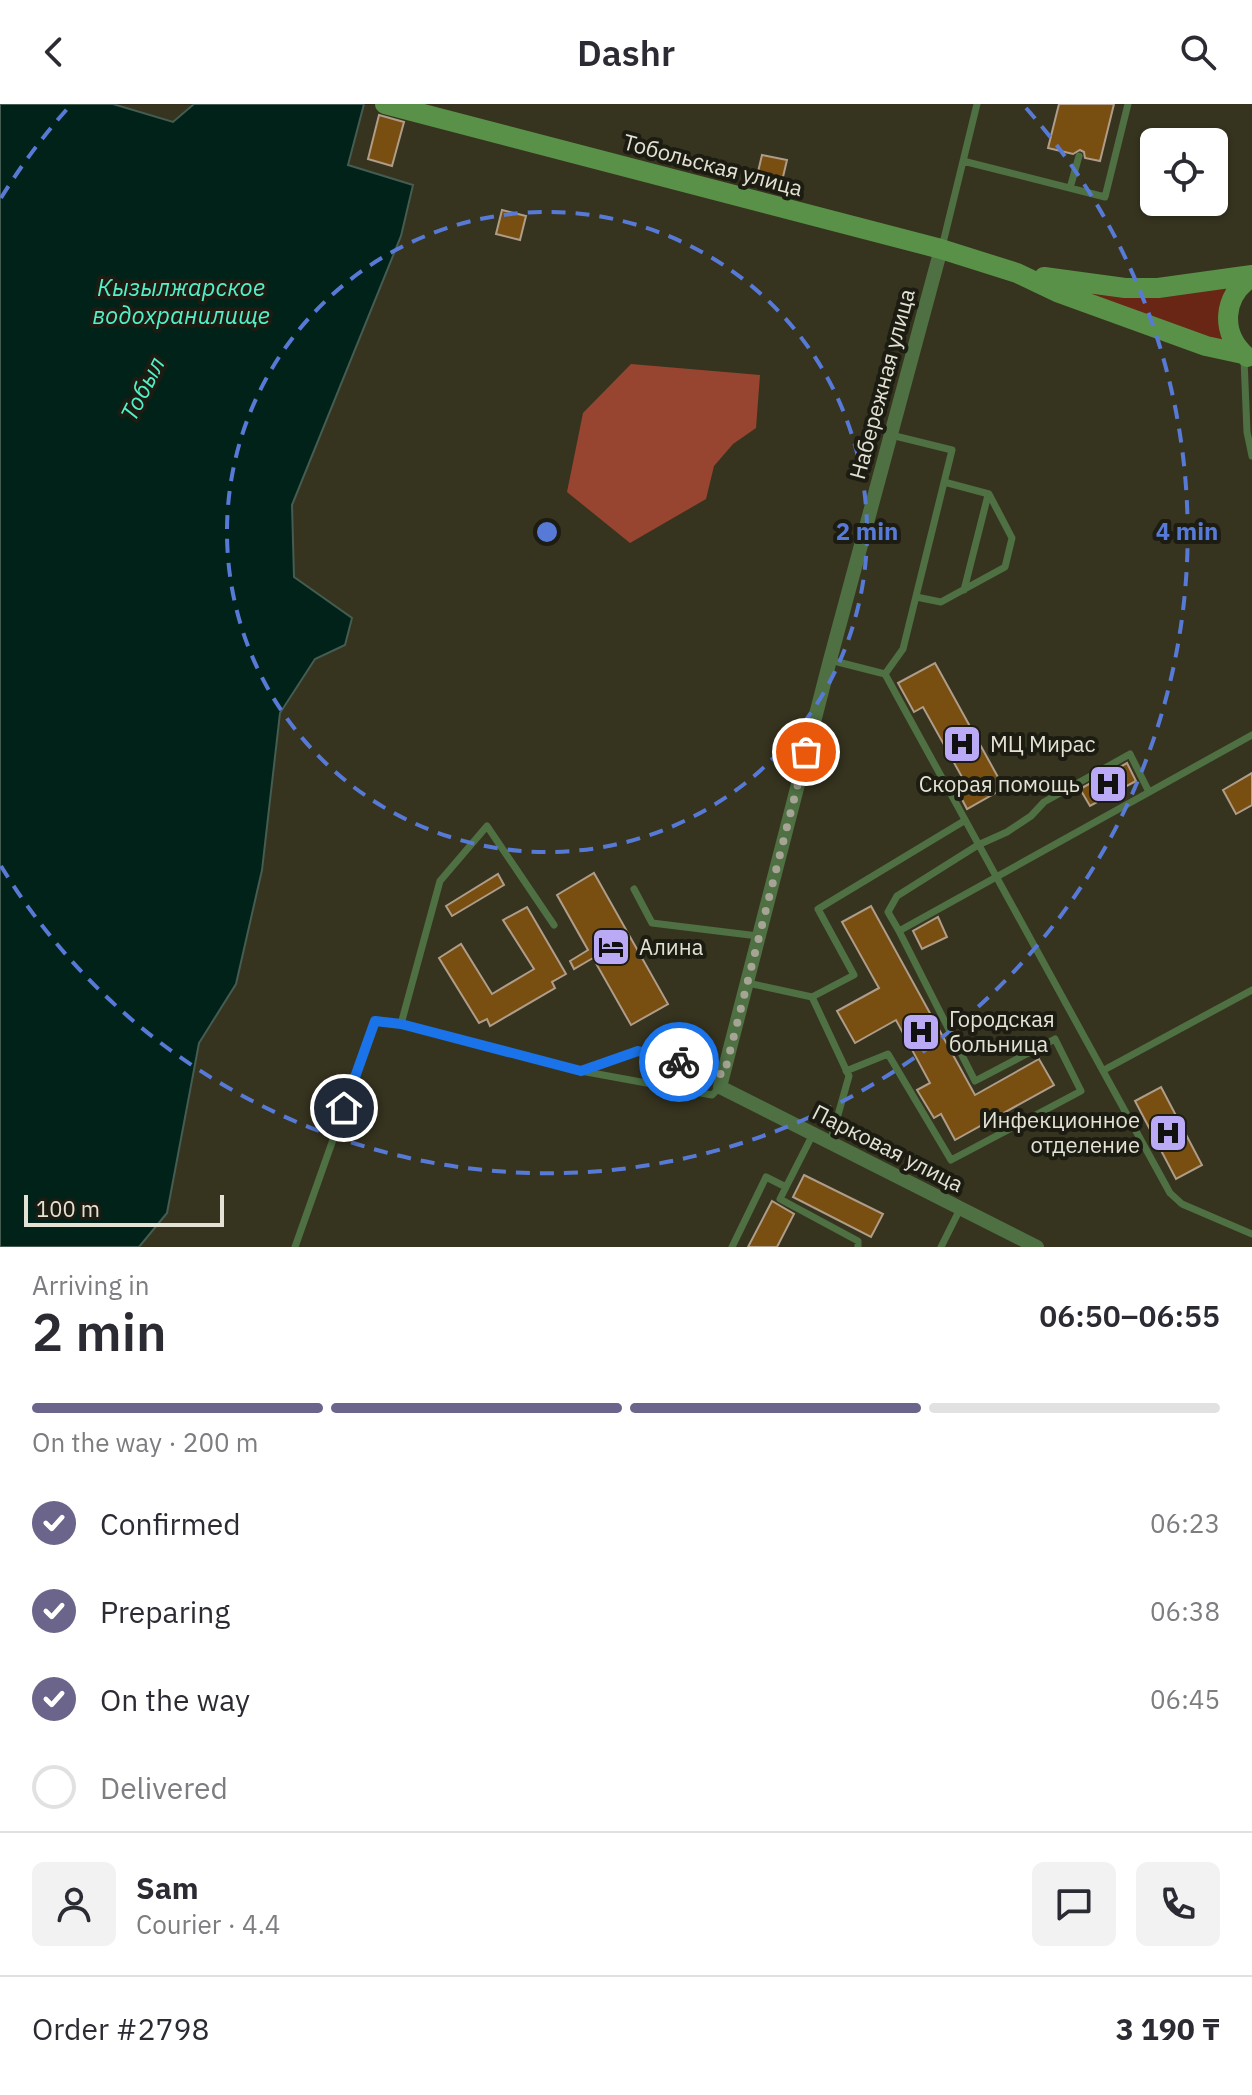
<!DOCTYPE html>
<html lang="en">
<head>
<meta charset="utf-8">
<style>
	:root { --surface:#fff; --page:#f2f2f3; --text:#2b2b33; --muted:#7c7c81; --line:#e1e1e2; --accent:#6b648b }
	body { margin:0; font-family:"IBM Plex Sans",sans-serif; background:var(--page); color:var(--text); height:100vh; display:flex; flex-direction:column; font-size:30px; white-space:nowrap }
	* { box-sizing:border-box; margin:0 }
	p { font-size:26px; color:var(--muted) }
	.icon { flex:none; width:44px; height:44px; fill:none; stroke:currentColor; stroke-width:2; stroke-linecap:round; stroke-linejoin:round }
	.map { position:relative; height:1143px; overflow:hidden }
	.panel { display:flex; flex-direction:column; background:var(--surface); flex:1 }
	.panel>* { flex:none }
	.controls { position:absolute; left:1140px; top:24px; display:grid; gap:16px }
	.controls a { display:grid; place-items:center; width:88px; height:88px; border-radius:12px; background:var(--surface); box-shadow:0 2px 6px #0004; font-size:40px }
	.scale { position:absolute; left:24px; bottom:20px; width:200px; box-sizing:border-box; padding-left:8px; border:4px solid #e3e2d5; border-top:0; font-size:22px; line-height:28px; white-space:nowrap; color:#e3e2d5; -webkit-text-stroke:6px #1c1c12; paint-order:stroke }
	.pin { position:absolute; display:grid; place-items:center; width:68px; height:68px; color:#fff; margin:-34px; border:4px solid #fff; border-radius:50%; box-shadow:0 2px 8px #0007 }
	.courier { position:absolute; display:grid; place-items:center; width:80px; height:80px; margin:-40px; border:6px solid #1a73e8; border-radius:50%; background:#fff; color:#222; box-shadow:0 2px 10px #0007 }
	.head em { font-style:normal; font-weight:600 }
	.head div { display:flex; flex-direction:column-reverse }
	.head { display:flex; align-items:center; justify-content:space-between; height:136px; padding:0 32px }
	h1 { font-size:52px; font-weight:600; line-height:60px }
	.bar { display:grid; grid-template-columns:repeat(4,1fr); gap:12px 8px; align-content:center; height:96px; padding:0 32px }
	.bar i { height:10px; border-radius:6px; background:var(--line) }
	.bar .on { background:var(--accent) }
	.bar p { grid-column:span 4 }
	.line { display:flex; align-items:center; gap:20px; padding:0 32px; border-top:2px solid var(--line) }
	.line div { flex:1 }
	.round { display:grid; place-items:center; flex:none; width:84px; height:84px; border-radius:12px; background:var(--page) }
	ol { padding:0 32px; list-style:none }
	li { display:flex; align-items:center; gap:24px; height:88px }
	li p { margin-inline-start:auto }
	li .icon { padding:8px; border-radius:50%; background:var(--accent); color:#fff; stroke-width:4 }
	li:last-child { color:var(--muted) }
	li i { width:44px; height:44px; border:4px solid var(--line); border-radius:50% }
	header { display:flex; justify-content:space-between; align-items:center; height:104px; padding:0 32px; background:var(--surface); font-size:36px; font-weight:600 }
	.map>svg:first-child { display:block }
</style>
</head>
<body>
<header><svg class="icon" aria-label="back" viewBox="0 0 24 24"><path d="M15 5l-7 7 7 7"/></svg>Dashr<svg class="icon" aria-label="search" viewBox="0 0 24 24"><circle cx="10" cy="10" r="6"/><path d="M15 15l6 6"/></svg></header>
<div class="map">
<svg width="1252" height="1143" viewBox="0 0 1252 1143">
	<rect width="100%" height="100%" fill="#36341f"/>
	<!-- green -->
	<path fill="#692615" d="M1229 182 1224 241 1078 187Z"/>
	<!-- forest -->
	<path fill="#974530" d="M631 260 760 271 756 324 733 340 714 362 706 395 630 439 567 388 583 309Z"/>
	<!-- water -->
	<path fill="#002219" stroke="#445c51" stroke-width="2" d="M0 0H113L173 18 194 0H364L348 61 413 81 401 132 292 401 294 473 352 514 345 541 315 555 280 609 262 766 236 880 199 939 167 1109 139 1143H0Z"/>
	<!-- building -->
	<path fill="#784e11" stroke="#af9d89" stroke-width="2" d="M1059 0H1114L1100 57 1085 54 1084 48 1080 46 1073 50 1048 44Z
		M379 11 404 18 392 62 368 55Z
		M762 51 787 56 782 77 757 72Z
		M502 106 526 112 520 136 496 130Z
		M935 559 1004 684 967 705 953 678 962 673 923 603 914 608 898 579Z
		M1127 659 1136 677 1090 702 1080 685Z
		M1252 669V701L1236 710 1223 686Z
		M594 769 668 900 631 921 593 854 574 865 570 857 588 846 557 791Z
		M498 770 504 781 452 812 446 802Z
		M871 802 975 991 1039 955 1054 981 955 1036 941 1010 934 1014 917 986 930 979 896 916 855 939 837 907 879 884 842 818Z
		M527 803 566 870 552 878 555 884 490 922 487 915 479 919 439 854 461 840 492 890 534 865 503 816Z
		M938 813 947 833 922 845 913 827Z
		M1161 983 1202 1061 1176 1075 1135 997Z
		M804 1071 883 1110 871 1133 793 1093Z
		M772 1097 794 1110 777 1143H748Z"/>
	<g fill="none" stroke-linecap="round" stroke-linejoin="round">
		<!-- lane -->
		<path stroke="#4e7043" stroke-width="7" d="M963 57 1105 93 1128 0
			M1070 84 1079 52
			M942 143 977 0
			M1244 255 1247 328 1252 352
			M964 486 988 391
			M916 493 941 498 1005 463 1012 434 989 390 944 378
			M830 556 885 570 1170 1089 1182 1100 1252 1130
			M885 570 903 545 952 346 891 331
			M1149 688 1130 650 1044 698 1031 712 1007 728 978 741 897 792 888 808 899 827 1252 631
			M634 785 652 819 758 832
			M554 821 487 722 440 777 401 920 581 967 712 991 720 983
			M748 879 812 893 849 972 830 1039
			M812 893 854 871 818 805 964 717
			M584 966 638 947 724 971
			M1104 966 1252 886
			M846 967 888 950 951 1056 1081 987 1055 935 975 977 899 827
			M786 1083 780 1095 858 1137V1143
			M295 1143 375 917 401 920
			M732 1143 766 1073 786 1083 813 1030
			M941 1143 960 1105"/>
		<!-- street -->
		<path stroke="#4e7043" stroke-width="14" d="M941 145 830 556 720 983 1037 1143"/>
		<!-- secondary -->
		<path stroke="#5a9148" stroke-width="20" d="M385 0 941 145 1017 169 1057 188 1206 242 1243 250
			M1044 173 1125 184H1158L1252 171
			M1247 253C1220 230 1222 192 1252 173"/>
	</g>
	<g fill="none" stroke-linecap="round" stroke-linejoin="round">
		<!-- done -->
		<path stroke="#a6a595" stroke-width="8" stroke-dasharray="0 14.4" d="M679 958 724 971 806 648"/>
		<!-- route -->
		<path stroke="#1a73e8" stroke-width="10" d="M344 1004 375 917 401 920 581 967 638 947 679 958"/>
	</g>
	<!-- distance rings -->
	<g fill="none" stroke="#587ad7" stroke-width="4" stroke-dasharray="14 10">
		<circle cx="547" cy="428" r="320"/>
		<path d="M1 94A640 640 0 0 1 68 4M1026 4A640 640 0 1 1 1 762"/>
	</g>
	<!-- icons -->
	<defs>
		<g id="hospital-square" transform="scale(2)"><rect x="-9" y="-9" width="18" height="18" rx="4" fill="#baaaf6" stroke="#1c1c12"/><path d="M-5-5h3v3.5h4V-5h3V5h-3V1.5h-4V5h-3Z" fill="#111"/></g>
		<g id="hotel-square" transform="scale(2)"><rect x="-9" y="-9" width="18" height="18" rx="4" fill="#baaaf6" stroke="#1c1c12"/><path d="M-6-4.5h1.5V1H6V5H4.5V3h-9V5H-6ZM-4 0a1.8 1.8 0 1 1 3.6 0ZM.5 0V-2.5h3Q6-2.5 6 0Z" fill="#111"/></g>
	</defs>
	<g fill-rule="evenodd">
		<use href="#hospital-square" x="962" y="640"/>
		<use href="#hospital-square" x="1108" y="680"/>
		<use href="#hotel-square" x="611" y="843"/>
		<use href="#hospital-square" x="921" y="928"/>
		<use href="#hospital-square" x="1168" y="1029"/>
	</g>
	<g text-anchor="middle" stroke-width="8" stroke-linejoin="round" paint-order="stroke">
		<!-- street labels -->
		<g font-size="22" fill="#e3e2d5" stroke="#1c1c12">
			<text transform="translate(713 61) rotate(15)" y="8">Тобольская улица</text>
			<text transform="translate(882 280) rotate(-75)" y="8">Набережная улица</text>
			<text transform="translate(888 1044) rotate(27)" y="8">Парковая улица</text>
		</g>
		<!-- poi labels -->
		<g font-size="22" fill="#e3e2d5" stroke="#1c1c12" text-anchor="start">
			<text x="990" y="648">МЦ Мирас</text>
			<text x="1080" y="688" text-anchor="end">Скорая помощь</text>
			<text x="639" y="851">Алина</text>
			<text x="949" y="923">Городская<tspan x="949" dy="25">больница</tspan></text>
			<text x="1140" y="1024" text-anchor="end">Инфекционное<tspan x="1140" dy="25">отделение</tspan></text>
		</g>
		<!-- water labels -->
		<g font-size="24" font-style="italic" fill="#51f1c9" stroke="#1c1c12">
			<text x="181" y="192">Кызылжарское<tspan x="181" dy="28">водохранилище</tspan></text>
			<text transform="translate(143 285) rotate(-63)" y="8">Тобыл</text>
		</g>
	</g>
	<circle cx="547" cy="428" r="12" fill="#587ad7" stroke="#1c1c12" stroke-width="4"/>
	<g font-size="24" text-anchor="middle" font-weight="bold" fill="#587ad7" stroke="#1c1c12" stroke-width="8" stroke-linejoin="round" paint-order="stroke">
		<text x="867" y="436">2 min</text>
		<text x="1187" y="436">4 min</text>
	</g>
</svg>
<div class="controls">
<a><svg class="icon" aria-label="locate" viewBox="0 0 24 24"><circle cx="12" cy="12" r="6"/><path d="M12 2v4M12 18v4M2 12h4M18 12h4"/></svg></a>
</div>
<div class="scale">100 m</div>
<div class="pin" style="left:806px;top:648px;background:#ea580c"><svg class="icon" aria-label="bag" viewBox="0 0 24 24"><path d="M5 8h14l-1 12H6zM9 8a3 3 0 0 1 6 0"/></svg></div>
<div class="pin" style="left:344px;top:1004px;background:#1f2937"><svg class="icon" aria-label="home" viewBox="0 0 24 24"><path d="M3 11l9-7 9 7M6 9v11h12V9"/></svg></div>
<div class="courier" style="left:679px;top:958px"><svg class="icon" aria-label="bike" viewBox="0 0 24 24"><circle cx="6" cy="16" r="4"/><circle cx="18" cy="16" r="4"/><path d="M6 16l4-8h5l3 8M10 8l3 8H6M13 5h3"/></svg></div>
</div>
<section class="panel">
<div class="head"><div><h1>2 min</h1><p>Arriving in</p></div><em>06:50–06:55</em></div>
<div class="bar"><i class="on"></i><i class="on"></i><i class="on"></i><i></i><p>On the way · 200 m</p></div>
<ol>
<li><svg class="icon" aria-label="check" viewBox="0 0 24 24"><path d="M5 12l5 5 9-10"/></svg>Confirmed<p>06:23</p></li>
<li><svg class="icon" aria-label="check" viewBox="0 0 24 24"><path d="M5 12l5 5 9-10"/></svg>Preparing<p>06:38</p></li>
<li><svg class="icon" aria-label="check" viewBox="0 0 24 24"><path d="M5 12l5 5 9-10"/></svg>On the way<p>06:45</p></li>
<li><i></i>Delivered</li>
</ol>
<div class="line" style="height:144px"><a class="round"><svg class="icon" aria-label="person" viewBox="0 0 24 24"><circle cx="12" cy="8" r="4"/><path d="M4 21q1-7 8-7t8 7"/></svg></a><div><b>Sam</b><p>Courier · 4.4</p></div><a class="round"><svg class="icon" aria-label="chat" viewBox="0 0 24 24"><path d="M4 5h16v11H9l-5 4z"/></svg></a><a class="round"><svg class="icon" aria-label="phone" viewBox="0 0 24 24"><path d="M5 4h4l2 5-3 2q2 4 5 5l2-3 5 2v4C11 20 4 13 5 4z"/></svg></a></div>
<div class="line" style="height:104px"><div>Order #2798</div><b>3 190 ₸</b></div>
</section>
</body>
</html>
